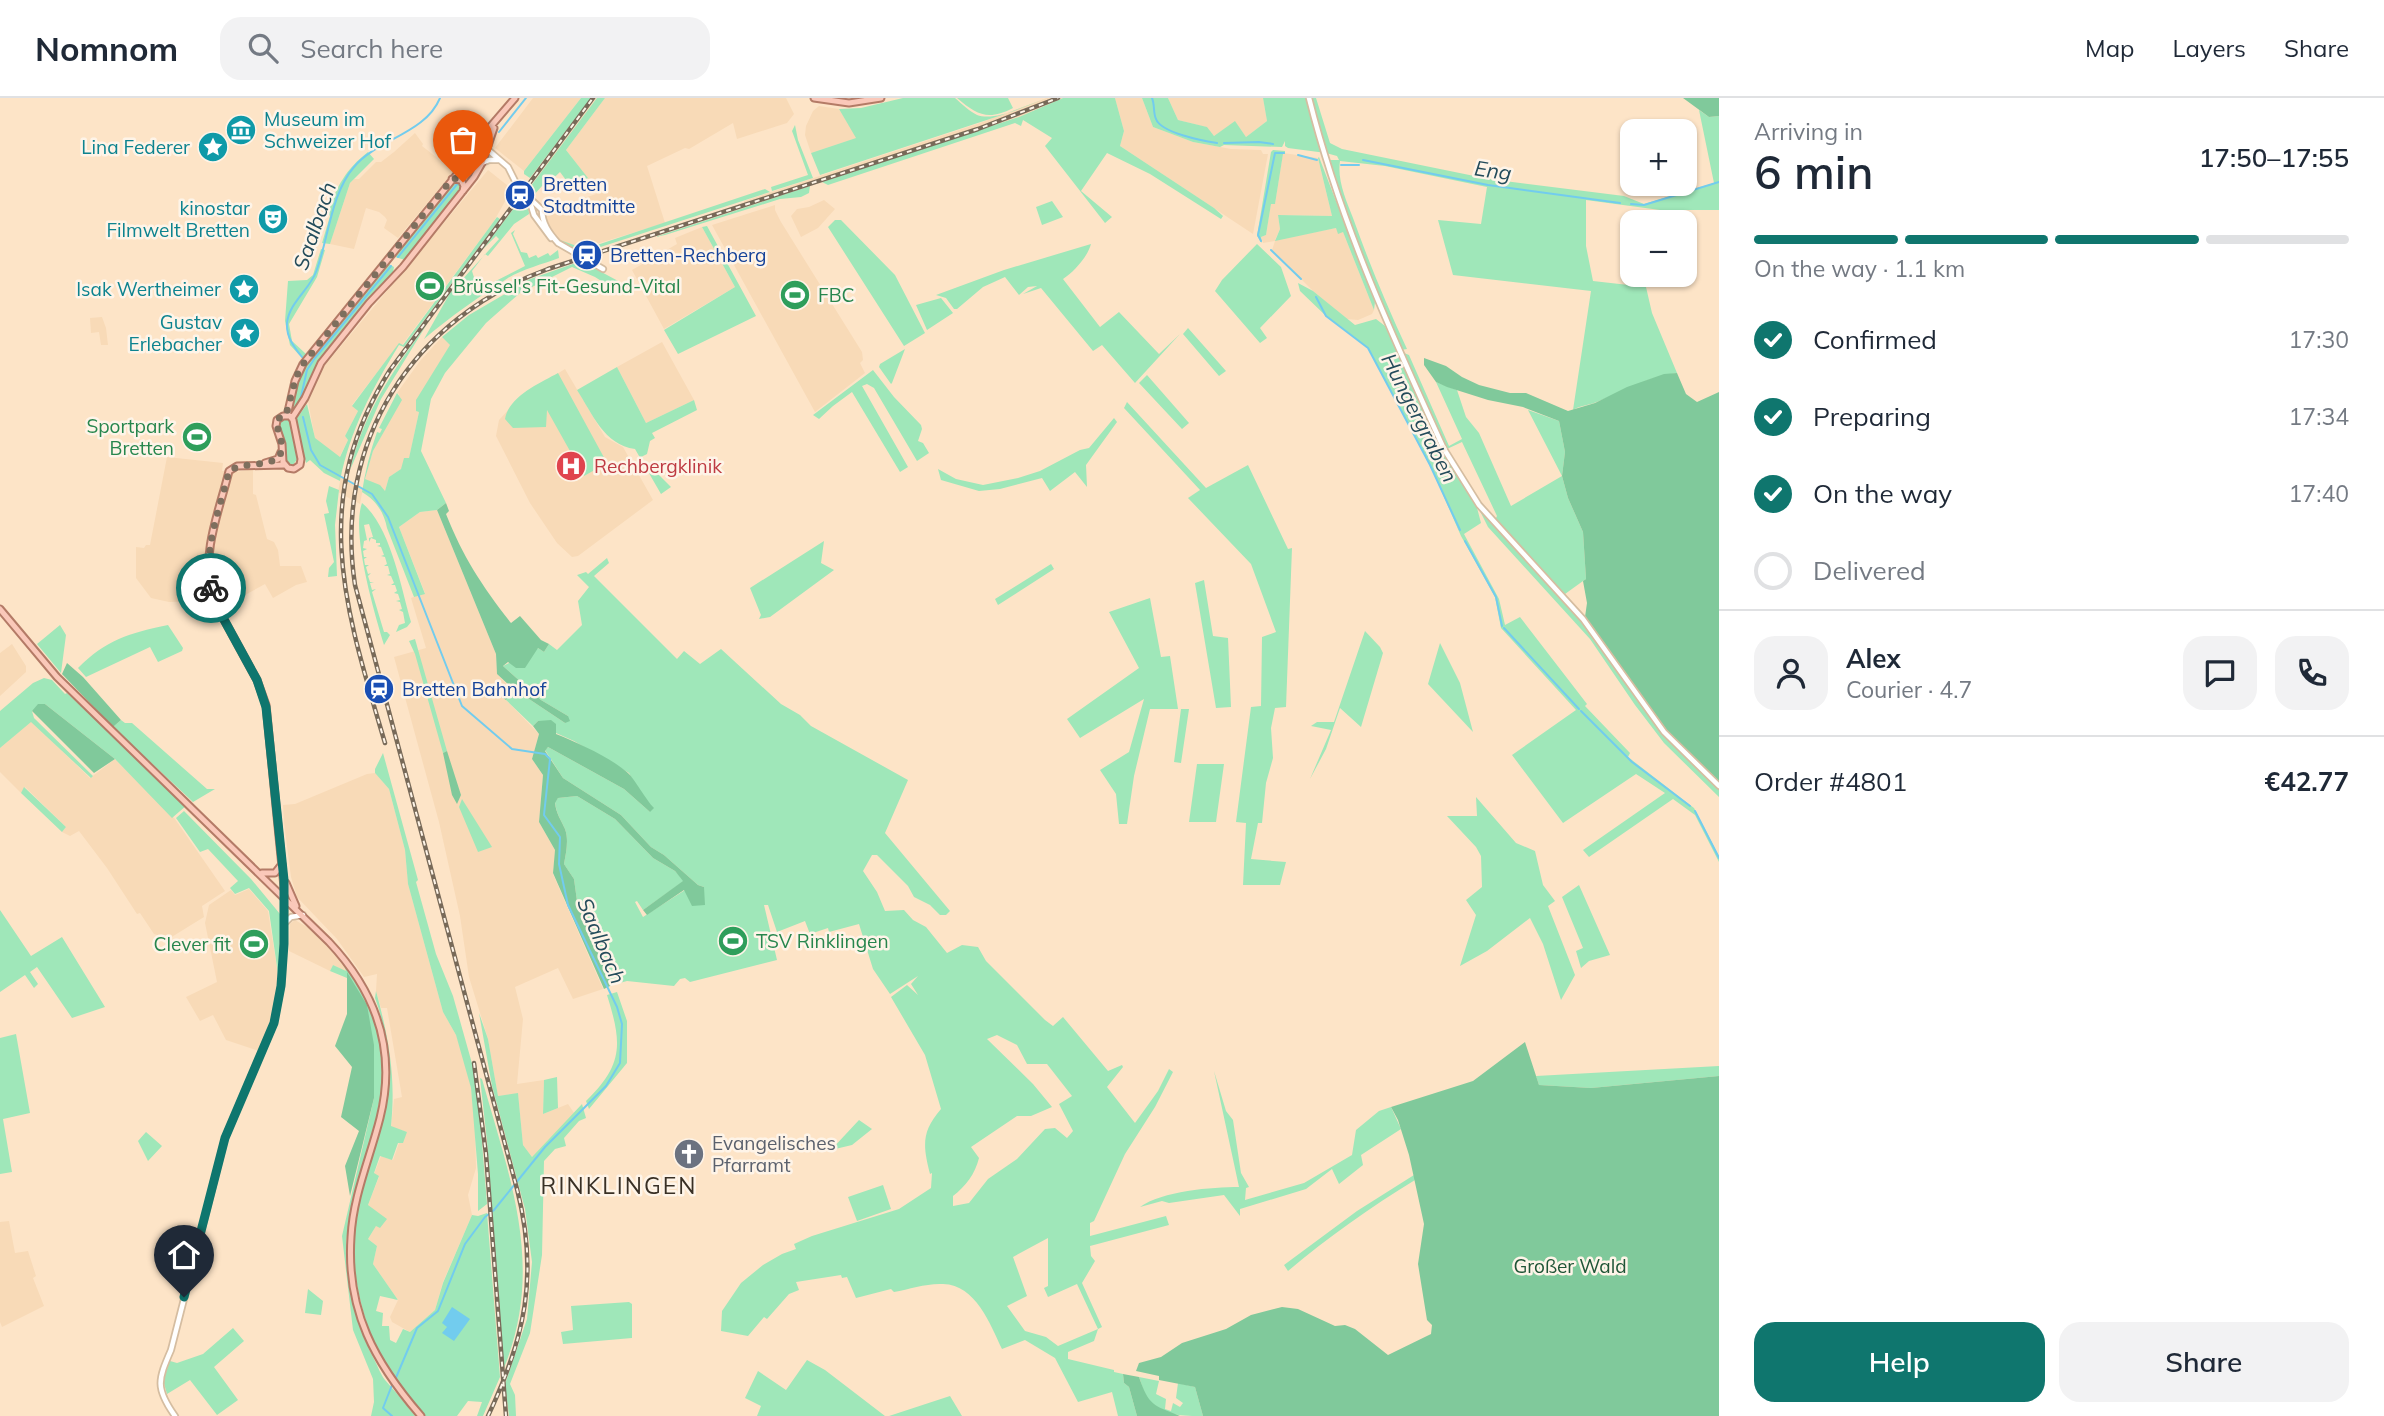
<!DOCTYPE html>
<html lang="en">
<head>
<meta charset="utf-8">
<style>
	:root { --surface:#fff; --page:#f2f2f3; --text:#1f2937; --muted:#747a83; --line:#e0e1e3; --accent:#0f766e }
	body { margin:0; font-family:Mulish,sans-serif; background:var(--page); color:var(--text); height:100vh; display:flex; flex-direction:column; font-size:26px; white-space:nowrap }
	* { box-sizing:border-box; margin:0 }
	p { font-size:23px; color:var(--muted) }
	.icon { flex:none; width:38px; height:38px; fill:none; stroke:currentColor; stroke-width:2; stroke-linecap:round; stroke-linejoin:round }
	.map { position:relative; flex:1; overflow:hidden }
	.side { display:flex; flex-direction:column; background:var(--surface); width:665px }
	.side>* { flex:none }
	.buttons { position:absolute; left:1620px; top:21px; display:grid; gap:14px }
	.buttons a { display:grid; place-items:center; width:77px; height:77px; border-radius:14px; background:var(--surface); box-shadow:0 2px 5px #0004; font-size:35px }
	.pin { position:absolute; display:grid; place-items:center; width:60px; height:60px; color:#fff; margin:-72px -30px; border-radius:50% 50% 50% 0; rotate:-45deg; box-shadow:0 0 7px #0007 }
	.pin .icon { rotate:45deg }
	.courier { position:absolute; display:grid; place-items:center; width:70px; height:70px; margin:-35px; border:5px solid #0f766e; border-radius:50%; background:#fff; color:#222; box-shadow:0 2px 9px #0007 }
	.head em { font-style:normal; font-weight:600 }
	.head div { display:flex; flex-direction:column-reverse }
	.head { display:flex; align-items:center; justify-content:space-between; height:119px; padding:0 35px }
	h1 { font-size:46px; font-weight:600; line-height:52px }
	.bar { display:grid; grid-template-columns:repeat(4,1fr); gap:10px 7px; align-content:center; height:84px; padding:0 35px }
	.bar i { height:9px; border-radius:5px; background:var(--line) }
	.bar .on { background:var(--accent) }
	.bar p { grid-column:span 4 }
	.line { display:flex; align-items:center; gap:18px; padding:0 35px; border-top:2px solid var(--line) }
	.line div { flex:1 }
	.round { display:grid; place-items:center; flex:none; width:74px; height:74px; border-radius:21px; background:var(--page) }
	ol { padding:0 35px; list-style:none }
	li { display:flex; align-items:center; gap:21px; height:77px }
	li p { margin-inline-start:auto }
	li .icon { padding:7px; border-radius:50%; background:var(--accent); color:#fff; stroke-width:4 }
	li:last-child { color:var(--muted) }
	li i { width:38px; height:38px; border:4px solid var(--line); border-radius:50% }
	.action { display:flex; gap:14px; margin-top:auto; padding:14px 35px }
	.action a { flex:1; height:80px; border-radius:21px; background:var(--accent); color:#fff; font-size:28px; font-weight:600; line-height:80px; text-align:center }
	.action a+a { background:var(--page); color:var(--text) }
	header { display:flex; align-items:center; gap:42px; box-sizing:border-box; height:98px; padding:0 35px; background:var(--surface); border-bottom:2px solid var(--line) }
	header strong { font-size:33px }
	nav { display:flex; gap:38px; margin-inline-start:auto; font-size:24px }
	.search { width:490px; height:63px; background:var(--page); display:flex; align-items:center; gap:18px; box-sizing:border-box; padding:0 24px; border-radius:21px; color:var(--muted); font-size:26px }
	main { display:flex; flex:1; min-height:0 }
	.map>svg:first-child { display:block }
</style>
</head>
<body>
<header>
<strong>Nomnom</strong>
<div class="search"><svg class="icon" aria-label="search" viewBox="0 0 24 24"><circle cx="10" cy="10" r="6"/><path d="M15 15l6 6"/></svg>Search here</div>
<nav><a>Map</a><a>Layers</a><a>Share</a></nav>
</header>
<main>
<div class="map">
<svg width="1719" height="1318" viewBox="0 0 1719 1318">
	<rect width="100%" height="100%" fill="#fde4c7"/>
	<!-- built -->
	<path fill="#f8dab7" d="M533 0H581L524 73 495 50Z
		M591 0H597L540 76 536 73Z
		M605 0H786L794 16 787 25 737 41 733 25 689 51 685 50 647 68 665 125 580 151 560 142 552 135 544 118 546 113 596 96 594 88 566 52Z
		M1047 0H1063L1019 19 746 109 744 103 977 26Z
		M1115 0H1142L1153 29 1193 44 1231 51 1261 52 1263 56H1268L1253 136 1120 48 1124 33Z
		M1168 0H1263L1267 23 1246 39 1235 24 1214 38 1206 29 1178 22Z
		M819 8 839 11 857 40 811 55 805 37 806 28 813 13Z
		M415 35 423 46 422 48 454 73 398 140 384 130 387 122 385 119 379 114 366 110 354 151 330 146 350 85 354 81H359L376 64H381L394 54Z
		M1283 55 1318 60 1332 118 1278 117 1280 131 1275 142 1336 130 1343 134 1374 212 1372 216 1358 222 1347 221 1313 193 1272 152 1275 143 1263 145 1261 139 1266 137 1271 105 1275 106Z
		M488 72 512 91 494 123 402 247 399 246 352 307 358 313 345 338 348 342 339 360 315 341 308 303 321 272Z
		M824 102 835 111 818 130 801 139 791 118 797 111 809 109Z
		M775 107V112L781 124 862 254 863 262 860 265 865 275 815 314 712 127Z
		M702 129 735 189 664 231 632 172 677 146 675 140Z
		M102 219 106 230 108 247H101L99 234 91 235 90 220Z
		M442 239 451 247 441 262 419 314 409 361 401 371 389 379 385 393 365 381 373 353 390 322 399 296 397 295 420 263Z
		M662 244 694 302 646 325 617 269Z
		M565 271 605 339 623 349 653 402 578 458 572 459 557 445 530 405 496 338 499 322 521 298Z
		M167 359 223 365 222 373 236 374 253 371V396L256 397 267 441 274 444 278 452 280 468H301L307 484 296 487 273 500 265 486 236 502 231 491 215 490 208 491 203 500 198 503 169 504 151 500 136 480V449L144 450 146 447H150Z
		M341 378 363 390 360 406 338 394Z
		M437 412 496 556 497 576 511 590 504 600 539 636 532 661 543 677 539 724 555 752 553 776 603 891 573 901 558 870 515 889 523 921 517 986 544 982 543 1016 568 1006 574 1015 532 1059 523 1047 518 996 498 998 488 941 469 879 460 818 439 724 394 559 426 550 411 500 425 495 399 429 420 414Z
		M12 546 26 568V574L0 598V555Z
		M31 623 90 680 115 661 175 721 225 793 202 808 204 819 170 840 168 837 161 838 154 836 140 815 137 816 107 770 79 733 70 738 62 734 66 729 25 689 21 695 0 674V650Z
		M375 675 389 691 405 752 408 786 443 914 456 937 464 960 471 990 475 1022 476 1070 468 1097 472 1117 443 1184 435 1212 410 1234 392 1224 390 1219 398 1202 373 1166 377 1148 368 1141 376 1128 368 1107 379 1079 374 1076 381 1058 393 1062 399 1045 407 1034 391 1029 394 1001 402 999 387 910H381L376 893 377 876 364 879 337 841 297 799 291 779 284 725 283 707 295 706 367 676Z
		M249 791 268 813 278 876 273 915 259 953 226 942 213 917 200 923 186 899 217 884 205 825 209 807 231 792 235 797Z
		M295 822 314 833 343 865 347 874 333 867 330 873 289 853 290 826Z
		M9 1123 15 1155 28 1153 36 1178 33 1180 44 1208 2 1229 0 1224V1124Z
		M494 1200H500L509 1318H504Z"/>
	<!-- green -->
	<path fill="#9fe7b9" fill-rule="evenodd" d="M581 0H591L530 80 524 76V73Z
		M597 0H605L566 52 588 80 572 90 560 74 544 89 542 88 533 98 527 93Z
		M903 0H955C962 6 969 13 977 17 995 24 1030 6 1047 0L1002 17 820 77 811 55 856 40 839 11 861 10Z
		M957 0H1008L1013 10C988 23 977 17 957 0Z
		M1063 0H1115L1124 33 1120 48 1214 110 1223 118 1221 121 1150 76 1107 55 1081 93 1112 119 1105 125 1045 48 1052 40 1023 22 1021 28 1015 25 828 87 822 84 1019 19Z
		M1142 0H1168L1178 22 1207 29 1214 38 1235 23 1246 39 1267 23 1263 0H1316L1330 45 1342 51 1489 81 1624 98 1644 106 1714 85 1699 12 1709 19 1719 18V112H1660L1586 102V148L1593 183 1646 189 1652 215 1677 275C1649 278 1625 293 1599 303 1591 307 1581 307 1573 312L1591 193 1453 177 1438 122 1481 126 1487 89 1385 68 1340 63C1337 82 1346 102 1353 120 1369 165 1387 208 1407 251L1401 252 1363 165 1329 65 1330 62H1339L1337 58 1326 55 1288 50 1285 48V43L1282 49 1224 47 1220 49 1193 44 1153 29Z
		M795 27 798 42 813 80 772 93 771 89 808 77 792 33Z
		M1273 52 1285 53V56H1283L1275 106H1271L1266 137 1261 139 1262 145 1257 138 1271 54Z
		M368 54 374 61 350 85 330 146 322 145 330 118 328 114C337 88 346 71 368 54Z
		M1319 59 1375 204 1374 212 1343 134 1338 136 1336 130 1275 143 1280 131 1278 117 1332 118 1318 60Z
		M457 83 461 86 460 91 405 162 395 159 451 86Z
		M810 88 809 95 801 99 780 101 665 137 655 139Z
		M765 91 770 94 582 155 560 142 585 151Z
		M523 98 528 104 529 116 514 126 488 158 485 156 472 173 478 192 525 168 511 135 515 132 513 136 521 154 527 155 529 160 536 157 538 160 548 155 550 158 558 152 559 160C543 166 523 171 508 180 479 199 451 218 424 241L450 195 499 141 496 138 483 151Z
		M1052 103 1063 119 1042 127 1036 109Z
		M497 119 500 121 404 249 399 247C372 291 350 332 340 383L324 375 310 362 306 365 295 323 307 306 315 340 340 359 348 342 345 338 358 313 352 308 399 245 403 247Z
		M835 122H841L895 177 925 235 904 248 828 129Z
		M707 128 756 218 678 256 664 232 735 189 702 129Z
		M1091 146C1088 158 1074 174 1063 181L1100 229 1119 214 1159 256 1180 236 1135 285 1102 247 1093 253 1041 190 1023 196 1037 188 1028 189 1019 197 1005 179 983 189 957 211H954L946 200 936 197 1004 172Z
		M1257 146 1281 169 1291 198 1260 230 1267 240 1260 245 1215 193 1222 182Z
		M321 151 325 152 317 179 289 226 292 243 306 256 302 260 290 247 285 223 288 183 307 182 313 177Z
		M581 163 620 184 614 191 595 179 572 169 520 195 486 225 445 275 431 301 421 353 446 405 437 412 420 414 399 429 425 496 414 499 387 430C384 415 377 403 362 394 365 374 370 354 377 334L380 335 382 331 379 330 397 295 402 302 373 353 365 381 380 387 385 393 389 379 401 371 404 360H409L419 314 416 313V302L450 247 442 239 469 217 520 187 519 185Z
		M389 166 394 169 393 174 368 202 316 267 298 309 295 313 291 310 297 280 303 269Z
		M1298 185 1313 193 1355 227 1376 221 1385 228 1442 351 1476 406 1481 425 1464 436 1499 501 1505 527 1520 519 1587 606 1585 608 1630 655 1628 659 1694 710 1719 758V764L1695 717 1673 701 1589 759 1583 752 1665 695 1636 676 1563 725 1512 657 1576 612 1501 530 1495 499 1461 438 1430 367 1368 250 1326 218 1300 193Z
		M941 200 953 215 927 232 916 207Z
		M427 226 381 301 350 372C363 316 393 272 427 226Z
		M1188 230 1226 273 1219 278 1183 236Z
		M905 251 892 285 891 286 879 269 880 266Z
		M1404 255 1409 257 1449 348 1462 341 1436 284 1457 292 1466 319 1479 335 1511 408 1562 378 1528 312 1559 323 1565 354 1562 378 1568 400 1583 434 1586 481 1583 483 1565 496 1495 422 1497 418 1462 344 1447 351Z
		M617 269 646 325 694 302 697 312 652 335 655 340 650 343 647 356 641 359 649 374 655 373 671 389 661 396 635 351C604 347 592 315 577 292Z
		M873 272 894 299 921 327 922 331 918 343 923 345 929 355 917 363 874 290 867 286 862 288 908 369 900 374 852 294 833 308 819 321 813 317Z
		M558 275 607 365 584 378 547 312 546 329 513 330 505 321C509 298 540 285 558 275Z
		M1147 277 1189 325 1182 331 1139 285Z
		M1127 304 1206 390 1248 367 1288 451 1292 450 1286 609 1275 610 1271 630 1273 660 1266 685 1262 725H1258L1251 761 1286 764 1280 787H1243L1246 725 1236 724 1251 609 1261 608 1262 539 1276 534 1251 466 1188 400 1200 392 1124 310Z
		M1114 320 1117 324 1086 367 1087 389 1075 374 1050 393 1042 380 1000 391 979 393 941 382 938 371 956 381 983 387 1018 380 1040 373 1080 352 1089 350Z
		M282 321 289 322 291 324 298 360 293 367 286 364 279 328Z
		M329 388 339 392 335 427 337 478 328 479 329 470 334 464 324 416 329 415 326 403Z
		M362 405C391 429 401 490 411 524L407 529 396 534 399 527 405 525 403 514 399 512 402 511 400 504 396 503 400 502 398 496 394 495 397 493 395 487H391L394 485 391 478 387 477 390 476 388 468H384L387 466 385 459 381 458 384 457 381 449 377 448 380 447V445H376V442L371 440 369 444V440L373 439 369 426 364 427 367 442 364 443 363 450 367 451 363 453 364 459H367L364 461 365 467H369L366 469 368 476 371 475 368 478 370 484H374L370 485 372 492 376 491 372 494 384 534H387L390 537 384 547C374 513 351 436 362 405Z
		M1479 411 1575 515 1662 636 1719 688V699L1664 645 1635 607 1590 541 1488 429Z
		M824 443 821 465 834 472 770 519 759 521 761 517 750 490Z
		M607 460 609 465 594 478 677 561 684 553 700 566 721 551 781 606 800 617 811 628 908 682 885 735 950 813 946 817H940L930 807 914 799 908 788 877 757H872L863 773 877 794 885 813 904 812 913 822 926 829 947 855 962 847 978 849 986 863 1045 922 1053 928 1063 919 1108 973 1122 967 1123 969 1107 989 1135 1025 1158 993 1169 971 1173 974 1155 1009 1125 1056 1094 1123 1090 1125V1138L1166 1118 1169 1127 1090 1148 1091 1158 1095 1163 1082 1185 1102 1229 1098 1231 1094 1243 1068 1254V1261L1114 1272V1274L1123 1276 1124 1285 1129 1289 1137 1318H1118L1112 1294 1078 1304 1055 1260 1025 1242 1002 1251C990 1226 976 1187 943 1186 927 1185 910 1191 894 1194L891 1191 856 1200 847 1179 842 1180 841 1177 796 1184 799 1192 789 1196 767 1221 764 1219 748 1238 721 1233 722 1213 741 1185 763 1167 782 1156 796 1151 794 1146 812 1138 899 1111 931 1090 932 1075 930 1076C923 1048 921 1034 941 1011L925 957 891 899 907 887 918 897 911 886 918 878 890 896 873 871 859 826 829 834 828 830 810 836 805 823 777 834 768 807H764L777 862 690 884 685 880 680 881 674 888 627 883 612 887 577 803 574 781 564 766C566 755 569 742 565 731 561 722 556 715 555 704L558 700 577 698 615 721 653 760 675 773 684 783 643 812 637 803 635 804 643 819 685 792 704 789 698 787 664 757 651 749 621 717 563 680 545 652 548 649 624 691 650 714 629 675 574 643 556 635 538 623 533 628 506 602 513 592 517 593 565 625 568 618 541 602 503 568 538 550 544 554 549 546 557 552 582 527 578 503 589 489 577 477 586 474 588 476ZM997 937 1017 947 1027 966H1047L1072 998 1059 1006 1073 1033 1067 1040 1055 1030 1045 1031 1017 1061 988 1081 969 1105 953 1108V1098C966 1088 975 1076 979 1060L971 1049 1017 1018H1031L1052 1009 1033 986 987 941ZM1048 1140V1188L1044 1190 1048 1199 1077 1186 1098 1231 1058 1248 1046 1239 1025 1233 1007 1208 1027 1198 1013 1159Z
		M1051 466 1054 471 998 507 995 501Z
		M1204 482 1213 538 1228 540 1231 609 1216 610 1195 485Z
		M1150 500 1161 559 1170 558 1178 611H1150L1134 678 1127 726H1119L1116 696 1100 672 1129 654 1144 601 1080 640 1067 621 1139 570 1109 514Z
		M60 527 66 537 61 575 37 546Z
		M168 527 183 550 182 553 158 564 150 549 86 579 78 570C106 542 129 535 168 527Z
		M1365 533 1380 549 1383 555 1361 629 1340 610 1326 651 1310 681 1331 632 1311 628 1317 624H1334Z
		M415 541 447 653 443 655 415 556 409 543Z
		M1440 545 1460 585 1473 634 1428 586Z
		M44 580 52 582 65 596 67 595 187 707 172 720 115 661 45 606 32 613 34 620 93 678 91 680 31 624 0 650V613L33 585Z
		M1181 611H1189L1181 665 1174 664Z
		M121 622 125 625H132L207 691H215L193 704 113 629Z
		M383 655 418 782 416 784 436 856 453 898 473 969 479 1007 487 1106 478 1113V1076L471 990 456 937 443 914 408 786 405 752 389 691 375 675V671Z
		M1197 666H1224L1216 724H1189Z
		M24 689 66 729 62 734 21 695Z
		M1476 699 1516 745 1535 753 1543 787 1555 803 1548 808 1575 877 1561 902 1543 846 1530 820 1487 853 1460 868 1476 817 1466 802 1482 789 1481 758 1476 749 1447 718H1477Z
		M462 701 492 749 478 754 459 709Z
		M184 713 251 781 280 816 283 824 281 874 278 876 269 813 249 790 235 796 230 790 238 783 208 751 200 754 176 720Z
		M1579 787 1610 857 1589 863 1581 870 1576 853 1583 850 1562 799Z
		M0 812 31 858 62 839 105 909 72 920 37 869 30 874 38 886 34 890 25 877 0 894Z
		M343 865C400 941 385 993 361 1077 354 1102 345 1130 346 1156 348 1193 357 1230 375 1263 378 1269 381 1277 385 1282 394 1292 406 1306 415 1318H371L374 1304 373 1281 353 1232 342 1138 374 1000 348 876 347 880 330 873 333 867 346 873Z
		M376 893C389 941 396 979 391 1028L407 1034 403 1045H398L392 1062 380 1058 374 1075 379 1078 368 1107 387 1121 380 1130 376 1128 368 1141 377 1148 373 1166 398 1202 380 1198 376 1213 383 1215 382 1228H389L390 1242 396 1245 403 1231 410 1234 435 1212 443 1185 472 1117 478 1118 487 1115 500 1279 483 1318H477L482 1304 468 1303 457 1318H424C407 1296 385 1274 375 1249 364 1222 353 1179 353 1150 354 1104 374 1059 384 1015 393 978 388 935 375 900Z
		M617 894 627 923V965L589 1011 586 1003C624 966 622 945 607 897Z
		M479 915 488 941 498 998 518 995 523 1047 532 1059 582 1006 586 1020 579 1023 564 1040 566 1048 555 1051 544 1063 542 1157 530 1235 510 1286 515 1297 516 1318H509L505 1286 527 1221 532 1164 525 1111 492 988Z
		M16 936 30 1015 3 1021 12 1074 0 1076V940Z
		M1719 968V978L1591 990 1539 987 1536 978Z
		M1214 973 1226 1013 1233 1022 1241 1075 1249 1089 1246 1090 1245 1102 1304 1085 1352 1057 1356 1032 1379 1013 1391 1009 1401 1031 1361 1057 1363 1067 1339 1086 1332 1071 1306 1091 1240 1111V1118L1224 1097 1169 1105 1162 1103 1140 1109C1162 1093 1212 1089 1239 1089Z
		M557 979 558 1010 543 1016 544 982Z
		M480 980 482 981C510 1081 545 1168 504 1270L487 1043Z
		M859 1022 872 1031 852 1047 831 1052Z
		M146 1034 162 1048 148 1063 138 1043Z
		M1414 1077 1415 1082C1371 1109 1328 1139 1288 1173L1284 1167 1357 1113Z
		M883 1087 891 1111 857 1123 848 1099Z
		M308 1191 323 1203 321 1217 305 1215Z
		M629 1204 632 1206V1240L563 1246 561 1234 573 1232 571 1208Z
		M233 1230 244 1243 214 1269 238 1302 217 1317 190 1282 167 1296 163 1282 170 1263 177 1265 203 1256Z
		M807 1262 825 1272 885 1318H757L761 1308 745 1300 758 1273 786 1292Z
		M1139 1279 1159 1283 1156 1296 1166 1301 1165 1311 1171 1313 1173 1305 1180 1309 1183 1305 1176 1300 1178 1285 1195 1289 1203 1318C1186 1318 1158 1318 1148 1302 1143 1295 1142 1286 1139 1279Z
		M950 1298 962 1318H889Z"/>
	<!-- forest -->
	<path fill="#80c99b" d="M1683 0H1719V18L1709 19Z
		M1424 260 1446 268 1462 279 1479 287 1510 295H1526L1568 313 1595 305 1627 289 1664 276 1677 275 1686 296 1697 304 1719 294V688L1678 648 1651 615 1585 519 1587 505 1583 483 1586 481 1583 434 1568 400 1562 378 1565 354 1559 323 1523 309 1488 302 1447 289 1436 284 1424 267Z
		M446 405 449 413 446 416C463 459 482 488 511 525L520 518 541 542 549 546 544 554 538 550 525 570H516L508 564 503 568 541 602 568 618 570 623 565 625 517 593 513 592 506 602 503 600 511 589 497 576 496 556 437 412Z
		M67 565 83 579 121 622 113 629 62 576Z
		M38 606H45L115 661 94 675 32 613Z
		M551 622 556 626V636C578 645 610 659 628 675 634 680 646 702 654 710L650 714 624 691 548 649 545 653 563 680 621 717 651 749 664 757 698 787 704 789 705 807 692 808 684 792 647 817 643 812 683 783 675 773 653 760 615 721 577 698 558 700 555 705C556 715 561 722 565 731 569 742 566 755 564 766L574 781 577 803 612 887 604 891 553 775 555 752 539 724 543 677 532 661 539 636 533 628 538 623Z
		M447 653 461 697 457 706 452 697 443 655Z
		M347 874 367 907 374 947V1000L350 1098 345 1068 359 1033 341 1019 352 969 335 948 347 916Z
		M1525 944 1539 987 1591 990 1719 978V1318H1203L1195 1289 1159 1282V1278L1136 1273 1139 1265 1161 1259 1182 1245 1226 1231 1251 1217 1282 1209 1298 1211 1335 1228 1345 1227 1355 1231 1388 1257 1431 1236 1432 1227 1427 1222 1418 1166 1424 1126 1409 1057 1398 1022 1391 1009 1473 983Z
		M1123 1276 1139 1279C1149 1308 1153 1307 1180 1318H1137L1129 1289 1124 1285Z"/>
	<!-- water -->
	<path fill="#72ccee" d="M452 1209 470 1221 454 1243 442 1235 447 1229 442 1225Z"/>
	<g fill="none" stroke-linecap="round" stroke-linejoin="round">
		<!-- stream -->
		<path stroke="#72ccee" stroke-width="2" d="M1152 0C1155 7 1153 15 1156 21 1161 35 1204 43 1217 45
			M499 34 526 0
			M1224 45 1259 44 1273 46
			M1298 57 1317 62
			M478 59 482 55
			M1363 62 1488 87 1620 105
			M1341 67H1359
			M464 77 475 63
			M1631 106 1644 107 1719 84
			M1261 143 1258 137 1275 55H1284
			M1271 152 1301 181
			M398 159 458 85
			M1316 199 1326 218 1368 250 1430 367 1460 432
			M302 259C294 249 286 239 287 225 289 205 309 192 316 174 328 143 331 95 354 69 377 41 425 36 440 0
			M300 303 307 272 315 260 391 168
			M303 319 311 352 320 367 372 396 388 419 462 608 512 651 545 656 550 661 544 717 560 739 559 766 568 807 617 909 622 926 620 965 606 988 545 1049 494 1112 485 1119 465 1146 438 1213 417 1230 395 1282
			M1465 443 1496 499 1502 528
			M1504 530 1579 611
			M1581 613 1632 664 1690 708
			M1695 713 1719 760
			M392 1318 383 1310 392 1287"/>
		<!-- minor casing -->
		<g stroke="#d5bda1" stroke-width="8">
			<path id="minor" d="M1309 0C1340 124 1391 235 1444 351L1479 407 1583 521 1664 634 1719 688
				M480 45 508 69 518 89 542 112C542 125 549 135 558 145
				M482 65 489 62H499
				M529 101 534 117 551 140
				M558 145 603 171
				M286 824 291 819 303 817
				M175 1318C155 1290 158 1282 171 1252L225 1040 274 925 282 883 285 800"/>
		</g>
		<!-- major casing -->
		<g stroke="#b47b67" stroke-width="9">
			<path id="major" d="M814 0 849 5 881 0
				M452 81 461 82 464 88 463 93
				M283 318H290L293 322 301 361 300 367 294 371 288 370 283 364 282 346 276 328 277 322Z
				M287 318 295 283 303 266 462 70 485 35 515 0
				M292 320 305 300 321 265 369 205 403 169 474 79 482 65 494 30
				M265 365 278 361 281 354
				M212 494C201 454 220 411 229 373L237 368 284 367
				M207 501a7 7 0 1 1 14 0a7 7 0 1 1-14 0Z
				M216 507 257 582 266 607 285 799
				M0 511 57 579 329 844C376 894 397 952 380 1020 370 1060 353 1098 351 1139 346 1213 375 1265 421 1318
				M262 775H275L282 766
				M286 785 296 808"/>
		</g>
		<!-- minor -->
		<use href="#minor" stroke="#fff" stroke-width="4.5"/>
		<!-- major -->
		<use href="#major" stroke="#fac8b9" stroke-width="5"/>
		<!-- rail casing -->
		<g stroke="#786a59" stroke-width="4.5">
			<path id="rail" d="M385 645C345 510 308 402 390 272L593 0
				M474 965 486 1056 506 1318
				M488 1318C525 1240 539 1177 517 1091L355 487C333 343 413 220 548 171L978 31 1058 0"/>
		</g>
		<!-- rail -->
		<use href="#rail" stroke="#fef4e8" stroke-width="2" stroke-dasharray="5" stroke-linecap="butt"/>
	</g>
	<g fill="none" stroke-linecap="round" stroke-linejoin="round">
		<!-- done -->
		<path stroke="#7e6f5e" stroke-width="7" stroke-dasharray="0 12.6" d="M211 490C203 450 220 411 229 373 244 363 264 370 280 359L282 346 276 324 281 318 286 317 296 279 303 266 452 81 458 80 463 84"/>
		<!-- route -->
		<path stroke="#0f766e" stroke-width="9" d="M184 1199 225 1040 274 925 281 888 284 846V782L266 609 257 582 216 507 220 503V497L212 494 211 490"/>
	</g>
	<!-- icons -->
	<defs>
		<g id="museum-disc" transform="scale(1.575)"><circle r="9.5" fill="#0f9aa8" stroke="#fef4e8"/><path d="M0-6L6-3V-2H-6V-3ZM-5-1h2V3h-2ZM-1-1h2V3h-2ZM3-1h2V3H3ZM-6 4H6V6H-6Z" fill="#fff"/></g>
		<g id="sight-disc" transform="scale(1.575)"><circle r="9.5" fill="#0f9aa8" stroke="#fef4e8"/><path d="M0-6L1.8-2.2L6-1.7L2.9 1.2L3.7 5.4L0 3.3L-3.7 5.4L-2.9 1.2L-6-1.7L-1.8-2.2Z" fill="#fff"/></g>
		<g id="station-disc" transform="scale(1.575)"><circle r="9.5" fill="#1a4fb4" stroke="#fef4e8"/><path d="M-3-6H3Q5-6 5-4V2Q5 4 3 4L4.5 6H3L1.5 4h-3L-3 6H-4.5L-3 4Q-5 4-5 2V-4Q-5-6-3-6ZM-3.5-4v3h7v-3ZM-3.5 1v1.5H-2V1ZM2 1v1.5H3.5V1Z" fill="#fff"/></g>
		<g id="theatre-disc" transform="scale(1.575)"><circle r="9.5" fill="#0f9aa8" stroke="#fef4e8"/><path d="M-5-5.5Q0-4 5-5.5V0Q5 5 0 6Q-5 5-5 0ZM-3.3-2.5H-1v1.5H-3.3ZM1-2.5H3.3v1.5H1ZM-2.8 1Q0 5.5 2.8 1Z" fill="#fff"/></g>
		<g id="stadium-disc" transform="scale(1.575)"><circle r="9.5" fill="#2e9e5b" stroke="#fef4e8"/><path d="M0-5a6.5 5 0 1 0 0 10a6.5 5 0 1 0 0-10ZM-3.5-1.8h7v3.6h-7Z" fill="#fff"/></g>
		<g id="hospital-disc" transform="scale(1.575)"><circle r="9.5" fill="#e0444e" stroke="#fef4e8"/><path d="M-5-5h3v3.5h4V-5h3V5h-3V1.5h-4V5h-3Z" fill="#fff"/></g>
		<g id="church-disc" transform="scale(1.575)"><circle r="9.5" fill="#6b7280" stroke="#fef4e8"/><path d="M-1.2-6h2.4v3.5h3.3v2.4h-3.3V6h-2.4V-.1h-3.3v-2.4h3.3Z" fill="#fff"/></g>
	</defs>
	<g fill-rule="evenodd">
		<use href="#museum-disc" x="241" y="32"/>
		<use href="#sight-disc" x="213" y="49"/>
		<use href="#station-disc" x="520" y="97"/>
		<use href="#theatre-disc" x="273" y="121"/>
		<use href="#station-disc" x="587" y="157"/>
		<use href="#stadium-disc" x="430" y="188"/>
		<use href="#sight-disc" x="244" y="191"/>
		<use href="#stadium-disc" x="795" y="197"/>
		<use href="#sight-disc" x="245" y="235"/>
		<use href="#stadium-disc" x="197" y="339"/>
		<use href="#hospital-disc" x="571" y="368"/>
		<use href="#station-disc" x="379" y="591"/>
		<use href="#stadium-disc" x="733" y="843"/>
		<use href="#stadium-disc" x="254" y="846"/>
		<use href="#church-disc" x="689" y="1056"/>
	</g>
	<g text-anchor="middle" stroke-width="5" stroke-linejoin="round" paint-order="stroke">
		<!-- culture labels -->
		<g font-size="19" fill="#0d838f" stroke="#fef4e8" text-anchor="end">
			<text x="264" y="28" text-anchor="start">Museum im<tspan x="264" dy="22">Schweizer Hof</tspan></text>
			<text x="190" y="56">Lina Federer</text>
			<text x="250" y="117">kinostar<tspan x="250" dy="22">Filmwelt Bretten</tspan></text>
			<text x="221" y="198">Isak Wertheimer</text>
			<text x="222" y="231">Gustav<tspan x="222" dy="22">Erlebacher</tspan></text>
		</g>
		<!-- transit labels -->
		<g font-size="19" fill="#164399" stroke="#fef4e8" text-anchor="start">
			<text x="543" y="93">Bretten<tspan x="543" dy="22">Stadtmitte</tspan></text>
			<text x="610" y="164">Bretten-Rechberg</text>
			<text x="402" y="598">Bretten Bahnhof</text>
		</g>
		<!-- leisure labels -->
		<g font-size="19" fill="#27864d" stroke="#fef4e8" text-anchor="start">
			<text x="453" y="195">Brüssel's Fit-Gesund-Vital</text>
			<text x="818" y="204">FBC</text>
			<text x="174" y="335" text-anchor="end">Sportpark<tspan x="174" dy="22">Bretten</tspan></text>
			<text x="756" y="850">TSV Rinklingen</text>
			<text x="231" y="853" text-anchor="end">Clever fit</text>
		</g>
		<!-- health labels -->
		<g font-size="19" fill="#be3a42" stroke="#fef4e8" text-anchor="start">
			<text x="594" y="375">Rechbergklinik</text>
		</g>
		<!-- worship labels -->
		<g font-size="19" fill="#5b616d" stroke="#fef4e8" text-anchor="start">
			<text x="712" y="1052">Evangelisches<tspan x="712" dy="22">Pfarramt</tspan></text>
		</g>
		<!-- park labels -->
		<g font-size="19" fill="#1f5536" stroke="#fef4e8">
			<text x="1570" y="1175">Großer Wald</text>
		</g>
		<!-- water labels -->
		<g font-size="21" font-style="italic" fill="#244c5b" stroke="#fef4e8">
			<text transform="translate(1493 73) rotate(9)" y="7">Eng</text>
			<text transform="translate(315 128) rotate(-71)" y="7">Saalbach</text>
			<text transform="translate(1419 320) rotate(63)" y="7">Hungergraben</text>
			<text transform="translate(601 843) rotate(67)" y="7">Saalbach</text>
		</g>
		<!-- quarter labels -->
		<g font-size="23" letter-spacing="2" fill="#393025" stroke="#fef4e8">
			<text x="619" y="1096">RINKLINGEN</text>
		</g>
	</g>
</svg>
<div class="buttons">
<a>+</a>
<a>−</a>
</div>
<div class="pin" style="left:463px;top:84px;background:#ea580c"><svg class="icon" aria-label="bag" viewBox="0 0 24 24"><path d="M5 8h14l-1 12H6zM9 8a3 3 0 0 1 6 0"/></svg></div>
<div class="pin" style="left:184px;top:1199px;background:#1f2937"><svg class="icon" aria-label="home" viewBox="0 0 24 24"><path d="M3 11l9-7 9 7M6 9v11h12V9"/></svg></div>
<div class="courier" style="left:211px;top:490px"><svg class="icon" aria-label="bike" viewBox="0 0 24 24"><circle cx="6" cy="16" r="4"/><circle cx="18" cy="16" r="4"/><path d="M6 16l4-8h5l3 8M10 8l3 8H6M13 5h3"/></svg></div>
</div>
<section class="side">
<div class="head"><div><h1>6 min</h1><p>Arriving in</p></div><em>17:50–17:55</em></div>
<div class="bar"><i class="on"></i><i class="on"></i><i class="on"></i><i></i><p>On the way · 1.1 km</p></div>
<ol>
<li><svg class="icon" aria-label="check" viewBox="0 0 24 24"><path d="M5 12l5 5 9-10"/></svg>Confirmed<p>17:30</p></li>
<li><svg class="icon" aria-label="check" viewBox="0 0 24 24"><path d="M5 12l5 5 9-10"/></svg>Preparing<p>17:34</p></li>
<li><svg class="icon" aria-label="check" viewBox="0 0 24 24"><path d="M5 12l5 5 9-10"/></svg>On the way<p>17:40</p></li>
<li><i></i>Delivered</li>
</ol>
<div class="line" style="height:126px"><a class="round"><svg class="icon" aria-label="person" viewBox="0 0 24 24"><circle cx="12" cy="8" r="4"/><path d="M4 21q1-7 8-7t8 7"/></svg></a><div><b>Alex</b><p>Courier · 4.7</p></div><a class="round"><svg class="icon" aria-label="chat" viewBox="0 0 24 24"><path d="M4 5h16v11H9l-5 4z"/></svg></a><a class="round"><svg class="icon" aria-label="phone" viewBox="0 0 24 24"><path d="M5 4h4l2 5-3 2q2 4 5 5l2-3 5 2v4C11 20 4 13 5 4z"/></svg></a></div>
<div class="line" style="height:91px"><div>Order #4801</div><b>€42.77</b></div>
<div class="action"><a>Help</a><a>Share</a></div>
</section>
</main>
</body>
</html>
